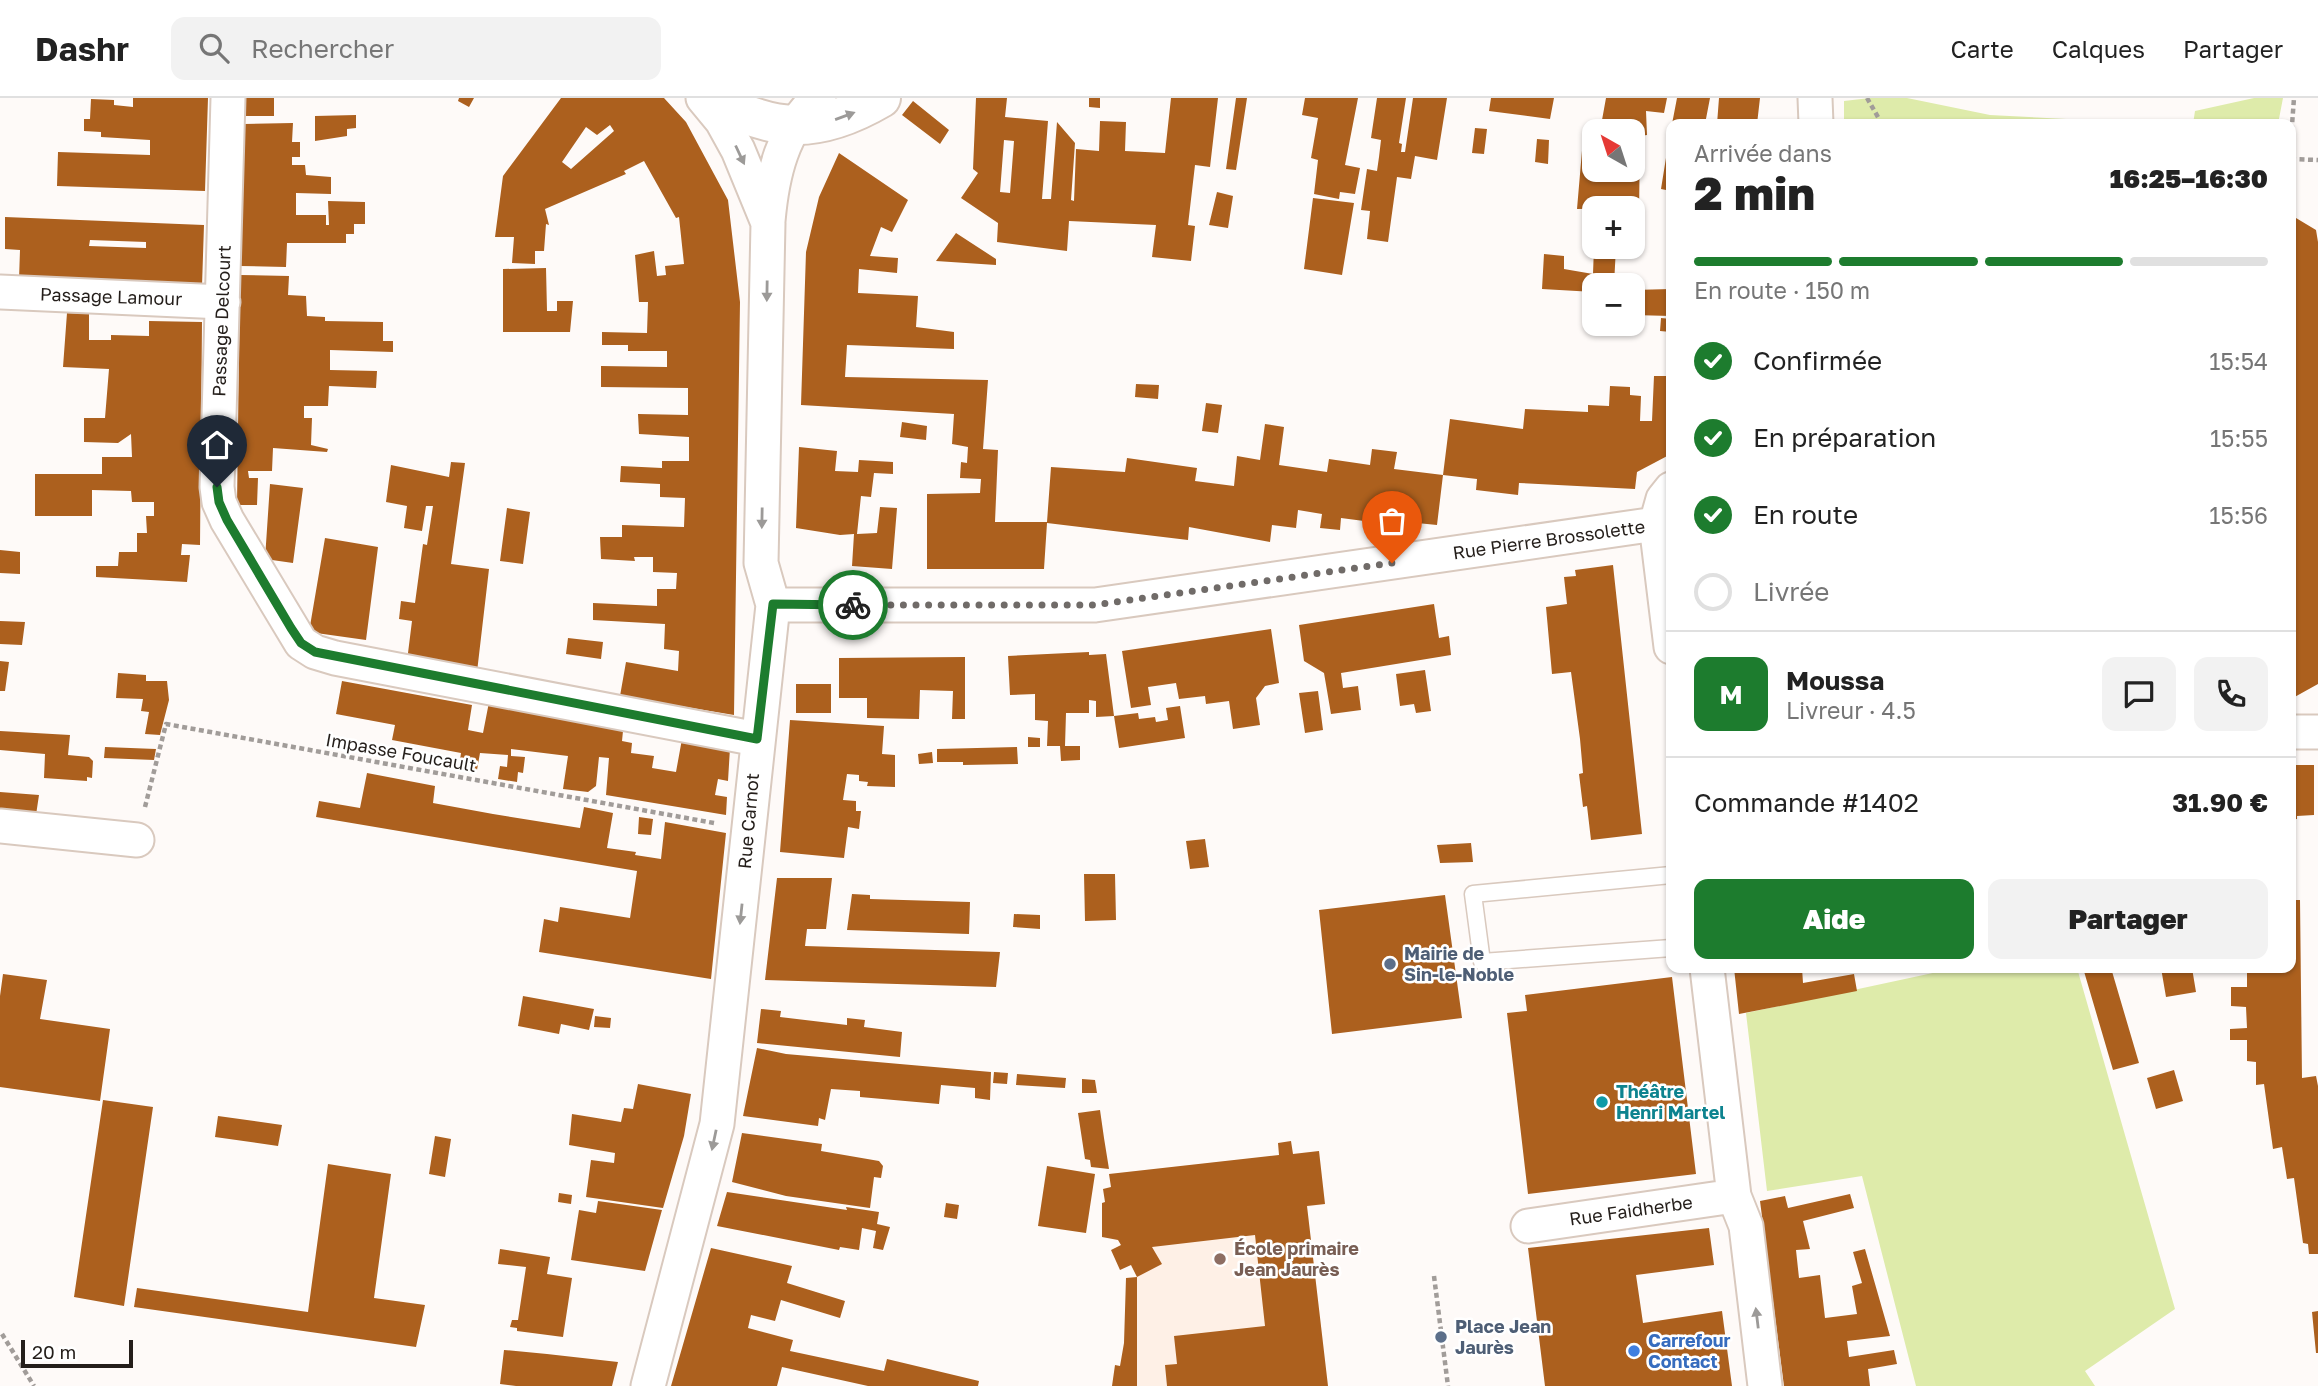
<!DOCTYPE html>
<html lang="fr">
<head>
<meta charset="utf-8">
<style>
	:root { --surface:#fff; --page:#f2f2f2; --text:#222; --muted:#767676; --line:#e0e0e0; --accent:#1d7c2e }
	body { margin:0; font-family:"Golos Text",sans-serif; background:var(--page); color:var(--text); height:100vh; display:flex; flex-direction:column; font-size:26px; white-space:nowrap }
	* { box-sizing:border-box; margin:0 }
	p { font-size:23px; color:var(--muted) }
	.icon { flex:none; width:38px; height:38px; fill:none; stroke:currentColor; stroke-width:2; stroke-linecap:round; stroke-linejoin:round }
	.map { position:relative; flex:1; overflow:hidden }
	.panel { position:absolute; left:1666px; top:21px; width:630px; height:854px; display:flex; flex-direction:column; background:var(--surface); border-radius:14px; box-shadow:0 2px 5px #0004 }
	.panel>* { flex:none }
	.needle { width:46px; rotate:321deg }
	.fabs { position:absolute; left:1582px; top:21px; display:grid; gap:14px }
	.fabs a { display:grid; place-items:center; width:63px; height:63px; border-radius:14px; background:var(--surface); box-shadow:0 2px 5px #0004; font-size:35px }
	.scale { position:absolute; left:21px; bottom:18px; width:112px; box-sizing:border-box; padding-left:7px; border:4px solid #241e1a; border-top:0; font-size:19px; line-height:24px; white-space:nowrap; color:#241e1a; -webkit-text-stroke:5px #fff; paint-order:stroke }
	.pin { position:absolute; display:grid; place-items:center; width:60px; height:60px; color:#fff; margin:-72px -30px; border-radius:50% 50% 50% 0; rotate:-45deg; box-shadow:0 0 7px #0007 }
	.pin .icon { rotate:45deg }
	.courier { position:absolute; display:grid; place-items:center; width:70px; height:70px; margin:-35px; border:5px solid #1d7c2e; border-radius:50%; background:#fff; color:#222; box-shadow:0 2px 9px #0007 }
	.summary em { font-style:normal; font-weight:800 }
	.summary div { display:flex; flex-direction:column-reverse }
	.summary { display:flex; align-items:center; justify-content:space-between; height:119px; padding:0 28px }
	h1 { font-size:46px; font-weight:800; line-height:52px }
	.bar { display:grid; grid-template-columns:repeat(4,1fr); gap:10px 7px; align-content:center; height:84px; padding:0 28px }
	.bar i { height:9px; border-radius:5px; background:var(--line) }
	.bar .selected { background:var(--accent) }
	.bar p { grid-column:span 4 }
	.line { display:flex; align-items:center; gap:18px; padding:0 28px; border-top:2px solid var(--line) }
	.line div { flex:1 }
	.round { display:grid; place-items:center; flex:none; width:74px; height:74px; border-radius:14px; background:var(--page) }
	ol { padding:0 28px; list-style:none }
	li { display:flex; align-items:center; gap:21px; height:77px }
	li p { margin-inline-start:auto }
	li .icon { padding:7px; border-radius:50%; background:var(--accent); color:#fff; stroke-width:4 }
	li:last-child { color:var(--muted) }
	li i { width:38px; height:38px; border:4px solid var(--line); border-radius:50% }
	.primary-button { display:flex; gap:14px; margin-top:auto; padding:14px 28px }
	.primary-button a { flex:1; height:80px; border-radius:14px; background:var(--accent); color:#fff; font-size:28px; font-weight:800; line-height:80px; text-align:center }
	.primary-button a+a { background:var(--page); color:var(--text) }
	header { display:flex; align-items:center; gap:42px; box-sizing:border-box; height:98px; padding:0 35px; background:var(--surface); border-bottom:2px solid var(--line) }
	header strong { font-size:33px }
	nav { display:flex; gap:38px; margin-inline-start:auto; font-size:24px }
	.search { width:490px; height:63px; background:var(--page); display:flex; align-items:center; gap:18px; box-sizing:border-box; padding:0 24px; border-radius:14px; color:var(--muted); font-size:26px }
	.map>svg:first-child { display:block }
</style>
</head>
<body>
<header>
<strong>Dashr</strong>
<div class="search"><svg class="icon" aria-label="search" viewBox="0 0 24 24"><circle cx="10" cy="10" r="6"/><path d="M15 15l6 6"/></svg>Rechercher</div>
<nav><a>Carte</a><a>Calques</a><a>Partager</a></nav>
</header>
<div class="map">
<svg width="2318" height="1288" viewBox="0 0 2318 1288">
	<rect width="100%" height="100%" fill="#fefaf8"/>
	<!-- built -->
	<path fill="#fef0e6" d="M1319 1053 1325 1106 1307 1109 1328 1288H1137V1179L1118 1142 1109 1076Z"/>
	<!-- green -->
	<path fill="#deebaa" d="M1870 0H1907L1990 17 2164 26H1844V3Z
		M2254 0H2283L2278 26H2193L2195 13Z
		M1956 870H2077L2175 1211 2085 1273 2095 1288H1916L1862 1078 1767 1093 1746 915Z"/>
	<!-- building -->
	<path fill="#ac601e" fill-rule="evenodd" d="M133 0H208L205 93 57 88 58 54 150 57V42L101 39V34L84 33V21H90L91 1 114 2V7L133 9Z
		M245 0H274V18H244Z
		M459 0H474L469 9 458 3Z
		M561 0H664L686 24 728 102 740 204 734 617 620 598 626 564 678 573 679 553 664 551 665 526 593 522V505L657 508V491H676L677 475 653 474V459H634L635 463 601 461 600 439H622V427L684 429 685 400 660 399V386L620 384 621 368 662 370V363H689V339L639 336 638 316 688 317V290L601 289V268L667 269V253H628V247H602V234L647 235 648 204H639L635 157 654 153 657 178 666 177 665 168 684 166 679 119 676 120 644 63 624 73 626 76 545 111 549 127 546 126 544 153H535V166L512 165 514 139H495L503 78ZM610 27 614 33 571 71 562 64 586 29 597 37Z
		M976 0H1007L1005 19 1048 23 1042 101H1051L1057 24 1075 45 1071 102 1074 103 1076 51 1099 53 1100 23 1126 24 1125 53 1165 55 1171 0H1218L1210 69 1195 67 1188 127 1195 128 1191 163 1152 159 1156 127 1069 123 1067 153 997 144 998 125 961 100 978 75 973 71ZM1004 42 1014 43 1010 95 1000 94Z
		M1089 0H1100V10L1089 9Z
		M1236 0H1247L1236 72 1226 71Z
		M1305 0H1358L1345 67 1360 70 1355 96 1340 94 1339 101 1314 96 1318 62 1311 60 1318 20 1302 17Z
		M1377 0H1406L1399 45 1402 46 1401 54H1405L1413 0H1447L1437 62 1415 58 1411 81 1397 79 1388 144 1367 141 1370 113 1361 112 1367 71 1377 73 1379 59 1381 42 1371 40Z
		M1491 0H1554L1550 21 1489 13Z
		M1606 0H1667L1664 15 1646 13 1647 37 1640 38 1639 117H1633V110L1577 111 1583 41H1594V72H1633V33H1600Z
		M1677 0H1710L1705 26H1672Z
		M1719 0H1760L1757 26H1717Z
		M913 3 949 32 940 46 902 17Z
		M356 17V30L347 31V38L315 43V18Z
		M293 25 292 44H300V59H292V67H305L306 77 331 79V96L296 95V117H326V127H329L328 103 365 104V126H354V136H346V145H287L286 169 240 168 244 26Z
		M1475 30 1487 31 1484 56 1472 55Z
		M1670 35H1671V93L1661 91Z
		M1537 41 1549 42 1548 66 1535 64Z
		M839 55 908 102 892 134 881 129 870 158 898 160 897 175 859 171 858 195 918 198 916 229 954 234V251L847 247 845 279 988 282 983 351 998 352 995 424H1047L1051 369 1125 374 1127 360 1197 370 1195 383 1234 388 1237 358 1260 362 1265 326 1284 329 1279 367 1327 374 1329 361 1370 367 1372 351 1397 354 1394 371 1443 377 1437 427 1387 422V426L1341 420 1340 432 1320 430 1322 416 1298 412 1296 430 1272 427 1270 444 1189 429 1188 442 1047 425 1044 471H927V396L980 395 981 381 960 380 961 364 967 365 968 349 952 346 954 316 801 307 806 154 819 99Z
		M1217 94 1233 98 1228 130 1209 127Z
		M1313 100 1354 105 1342 177 1304 171Z
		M2291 117 2316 132 2318 144V586L2291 601Z
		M5 119 204 127 202 188 19 182 20 152 5 151ZM90 142 146 144V150L89 148Z
		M956 135 996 161V167L936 163Z
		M1594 149H1616L1614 187H1594V194L1542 191 1544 156 1564 158V171L1593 176Z
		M546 170 547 213H557V203H573L570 234H503V171Z
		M240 177 289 178 288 197 306 198 307 218 325 219V223L383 224V243H393V254L330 252V272L377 273 376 290 329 288 328 308H304V320H312L311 347 328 351 327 354 273 350 272 373H248L249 380H258L257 407H237Z
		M1671 191V218L1633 217V192Z
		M67 215 89 216V242H111V237L149 238V223L202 224 200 447 182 446 181 457H190L187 484 96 479V468H118L119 454H137V435H147L146 418H154V404H132L131 393 92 392V418H35V376H102V359H132L131 336 118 345 84 344V320H105L109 271 63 269Z
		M1661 220 1671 221V234L1660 233Z
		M1654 278H1671V356L1637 374 1635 391 1519 385 1518 397 1476 392 1477 381 1443 377 1450 321 1523 331 1525 311 1588 314V307L1609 308 1610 288 1630 289V297L1641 298 1640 323H1652Z
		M1136 286 1159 287 1158 301 1135 299Z
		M1206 305 1222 307 1218 335 1202 333Z
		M902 324 927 328 926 342 900 339Z
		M799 349 837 353 835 373 858 374 859 362 893 364V376L874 375 871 399 861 398 857 436 877 435 880 409 897 410 892 471 852 468 854 436 840 437 796 430Z
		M451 364 465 365 451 466 489 471 477 574 407 563 412 523 399 521 401 503 415 505 423 446 427 447 433 408H426L422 433 404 430 407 408 386 404 391 367 449 379Z
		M270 386 303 390 293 465 265 461Z
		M507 410 530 414 523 466 500 463Z
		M325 440 378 449 366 542 309 534Z
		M0 452 20 454V476L0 475Z
		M1613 467 1642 736 1591 742 1587 708 1583 709 1579 676 1583 675 1580 641 1571 574 1552 576 1546 509 1567 506 1564 479 1576 478 1575 472Z
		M1434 506 1439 540 1449 538 1451 557 1341 575 1343 590 1358 588 1361 612 1331 616 1324 575 1304 563 1299 527Z
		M0 523 25 524 22 547 0 546Z
		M1271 531 1279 585 1265 588 1256 600 1260 627 1233 631 1229 603 1206 606 1205 598 1179 601 1176 585 1148 589 1151 607 1131 610 1122 553Z
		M568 540 603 544 601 561 566 556Z
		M1089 554V557L1106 556 1114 618 1096 619V603L1089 602V615H1066L1065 648H1080V662L1061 663 1060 648H1047L1048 623 1035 622V596L1010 597 1008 558Z
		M965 559V621H952L953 593 920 592 919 621 867 620V600H839V560Z
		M0 563 9 564 5 593H0Z
		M1425 572 1431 613 1416 615 1414 606 1400 608 1396 576Z
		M118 575 146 577V583H167L169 602 160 637 145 636 149 614 141 613 143 601 116 600Z
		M342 583 472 607 468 632 483 635 490 599 624 623 622 643 632 645 631 655 654 658 652 670 676 674 682 641 730 650 728 683 718 681 715 697 727 699 726 717 606 697 609 660 599 659 596 688 588 694 563 691 568 658 511 651V658L525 659 523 675 518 674 517 684 498 681 500 668 507 669 508 657 480 655 477 672 459 669 461 655 392 642 395 627 336 616Z
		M796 586H831V615H796Z
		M1318 593 1323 632 1305 635 1299 595Z
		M1180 608 1185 640 1119 650 1114 618 1138 615 1139 621 1155 619 1156 624 1168 622 1166 610Z
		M790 622 884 628 882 656 895 657V689L867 688 868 684 859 683V677L847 676 843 702 856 703V713H861L859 731 848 729 844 760 780 754Z
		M0 633 70 637 68 657 89 659 93 663 92 680 87 679V683L44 680 45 656 0 652Z
		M1028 639 1040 640V649H1028Z
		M105 649 156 651 154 662 104 660Z
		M1017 649 1018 666 963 667V664H937V651Z
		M932 654 933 665 919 666 918 656Z
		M2291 667H2314V717L2297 718V721L2291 722Z
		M367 675 435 688 433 705 493 716 580 730 584 709 613 715 607 750 636 754 635 757 661 761 665 724 726 735 711 881 539 854 544 821 558 824 560 809 630 820 637 773 316 719 319 703 360 710Z
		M0 694 39 697 36 717 0 713Z
		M639 719 653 721 651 737 638 736Z
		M1205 741 1209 769 1190 771 1186 743Z
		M1471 745 1473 764 1440 765 1437 747Z
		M1084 776H1115L1116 822 1085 823Z
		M777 780H832L826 831H807L805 848 1000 854 996 889 765 882Z
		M852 796 870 797V801L970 804 969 836 847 832Z
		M1445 797 1462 920 1332 936 1319 812Z
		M2291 802H2300L2302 980 2316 978 2318 988V1156H2309L2308 1146 2303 1145 2294 1080 2287 1081 2282 1049 2273 1051 2264 986 2256 987V964L2247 963V942H2230V931L2247 930 2246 909 2231 908V889H2247V870H2291Z
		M1014 816 1040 817V831L1013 829Z
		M1734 870H1802L1803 885 1854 876 1857 893 1739 916Z
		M2083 870H2111L2139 965 2113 972Z
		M2161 870H2192L2196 894 2166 899Z
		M3 876 47 882 40 921 110 931 100 1003 0 989V898Z
		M1672 879 1696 1076 1528 1096 1507 915 1527 913 1525 897Z
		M523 898 594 911 589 932 561 926 559 936 518 928Z
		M761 911 781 913 780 919 847 927V920L865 922 864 929 902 934 900 959 757 945Z
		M595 918 611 920 610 930 594 929Z
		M757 950 786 956 991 974 990 1002 975 1000V990L941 987 939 1006 860 999V993L831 991 825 1022 819 1020 818 1028 743 1018Z
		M2174 972 2183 1003 2156 1011 2147 980Z
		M994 974 1008 975 1007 986 993 985Z
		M1017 976 1066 980 1065 990 1016 987Z
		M1082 981 1095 982 1097 995H1082Z
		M638 986 691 996 684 1038 663 1110 586 1099 591 1062 614 1065 615 1055 569 1047 572 1016 621 1024 624 1010 633 1011Z
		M103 1002 153 1009 124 1208 74 1199Z
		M1100 1012 1104 1040 1109 1071 1091 1069 1090 1062 1085 1061 1078 1015Z
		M218 1018 282 1027 278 1048 215 1039Z
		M742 1035 822 1046 821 1053 879 1063 883 1068 881 1080 874 1079 870 1110 786 1098 732 1084Z
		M435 1038 451 1041 445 1079 429 1076Z
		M1291 1043 1293 1056 1319 1053 1325 1106 1307 1108 1328 1288H1167L1165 1267 1177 1266 1174 1238 1265 1228 1255 1137 1152 1149 1162 1166 1137 1179V1288H1112L1115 1267 1120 1268 1124 1245 1126 1180 1137 1179 1131 1167 1120 1172 1111 1152 1121 1147 1118 1142 1102 1139V1105L1105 1104 1103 1091 1111 1089 1109 1076 1279 1057 1278 1045Z
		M328 1066 391 1076 374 1200 425 1207 416 1249 134 1209 137 1190 308 1214Z
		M1047 1068 1095 1076 1086 1135 1038 1128Z
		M727 1094 847 1112 846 1109 879 1114 877 1126 890 1129 883 1152 873 1150 876 1133 862 1130 859 1152 840 1149 839 1152 717 1128Z
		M559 1095 572 1097 571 1106 558 1104Z
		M1850 1096 1854 1110 1803 1123 1810 1151 1796 1152 1799 1180 1820 1177 1825 1220 1857 1216 1852 1188 1862 1185 1853 1154 1865 1151 1890 1238 1847 1243 1849 1259 1894 1252 1897 1266 1868 1271 1870 1288H1784L1760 1103 1785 1098 1788 1110Z
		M598 1103 662 1112 645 1173 571 1162 579 1112 596 1115Z
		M946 1105 959 1107 957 1121 944 1119Z
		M1709 1130 1714 1167 1636 1177 1643 1225 1722 1213 1732 1288H1545L1528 1150Z
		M711 1150 792 1168 787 1185 845 1203 840 1220 781 1202 775 1223 751 1217 748 1230 793 1242 790 1253 884 1273 887 1261 979 1283 978 1288H868L782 1269 777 1288H671Z
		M500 1151 550 1159 547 1176 572 1180 563 1239 517 1233V1230L510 1229 512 1222H518L526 1169 498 1166Z
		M2318 1213V1255H2316L2312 1214Z
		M504 1252 547 1256 618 1264 612 1288H516L500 1286Z"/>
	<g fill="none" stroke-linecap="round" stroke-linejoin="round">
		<!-- lane casing -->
		<g stroke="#d9c9be" stroke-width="19">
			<path id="lane" d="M1671 777 1473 796 1482 864 1671 850"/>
		</g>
		<!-- street casing -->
		<g stroke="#d9c9be" stroke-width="37">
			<path id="street" d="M228 0 217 389 219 404 227 422 301 545 315 554 335 560 757 641
				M1815 0 1816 26
				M768 123C772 78 782 30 819 0
				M0 194 223 204
				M1671 391 1663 401 1656 426 1671 549
				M773 507H1095L1656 426
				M2291 634H2318
				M0 728 137 742
				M1734 1098 1746 1128 1765 1288
				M1528 1128 1734 1098 1707 870
				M648 1288 717 1026 773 507 761 465 768 125 738 52 722 23 703 0"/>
		</g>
		<!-- secondary casing -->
		<g stroke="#d9c9be" stroke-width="42">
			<path id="secondary" d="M711 0C774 35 818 37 881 0"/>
		</g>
		<!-- path -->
		<path stroke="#a19c99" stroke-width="4.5" stroke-dasharray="5 3.5" stroke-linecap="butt" d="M1867 0 1882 26
			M2291 41 2294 0
			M2291 61 2318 62
			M145 709 166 626 714 725
			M1434 1178 1448 1288
			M2 1236 34 1288"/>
		<!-- lane -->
		<use href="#lane" stroke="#fff" stroke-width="16"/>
		<!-- street -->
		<use href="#street" stroke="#fff" stroke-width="33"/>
		<!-- secondary -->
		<use href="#secondary" stroke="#fff" stroke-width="38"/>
	</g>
	<!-- one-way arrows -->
	<defs><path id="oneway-solid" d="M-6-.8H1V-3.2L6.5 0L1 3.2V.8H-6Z" transform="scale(1.75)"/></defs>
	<g fill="#9c9a98">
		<use href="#oneway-solid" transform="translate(845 18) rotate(-20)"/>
		<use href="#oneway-solid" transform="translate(740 57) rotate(65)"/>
		<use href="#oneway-solid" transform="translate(767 193) rotate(91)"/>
		<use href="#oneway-solid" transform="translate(762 420) rotate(91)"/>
		<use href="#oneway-solid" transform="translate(741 816) rotate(96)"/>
		<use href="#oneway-solid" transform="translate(714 1042) rotate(102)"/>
		<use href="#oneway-solid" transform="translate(1757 1220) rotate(-97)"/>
	</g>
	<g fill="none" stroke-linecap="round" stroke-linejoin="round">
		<!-- done -->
		<path stroke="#706b68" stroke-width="7" stroke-dasharray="0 12.6" d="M853 507H1095L1392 465"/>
		<!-- route -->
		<path stroke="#1d7c2e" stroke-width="9" d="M217 389 219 404 227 422 291 530 301 545 315 554 757 641 773 506 853 507"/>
	</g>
	<!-- markers -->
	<g fill="#5c6f8a" stroke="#fff" stroke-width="2.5">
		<circle cx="1390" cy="866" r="7"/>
		<circle cx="1441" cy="1239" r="7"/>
	</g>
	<circle fill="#0f9aa8" stroke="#fff" stroke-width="2.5" cx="1602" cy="1004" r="7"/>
	<circle fill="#8d6e63" stroke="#fff" stroke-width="2.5" cx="1220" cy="1161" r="7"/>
	<circle fill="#3f7fe0" stroke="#fff" stroke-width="2.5" cx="1634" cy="1253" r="7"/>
	<g text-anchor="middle" stroke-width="5" stroke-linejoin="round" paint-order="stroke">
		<!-- street labels -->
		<g font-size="18" fill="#241e1a" stroke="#fff">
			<text transform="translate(111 199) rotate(2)" y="6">Passage Lamour</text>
			<text transform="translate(222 223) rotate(-88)" y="6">Passage Delcourt</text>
			<text transform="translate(1549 442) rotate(-8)" y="6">Rue Pierre Brossolette</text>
			<text transform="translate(401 655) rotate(10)" y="6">Impasse Foucault</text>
			<text transform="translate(749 723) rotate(-85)" y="6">Rue Carnot</text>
			<text transform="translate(1631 1113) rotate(-8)" y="6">Rue Faidherbe</text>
		</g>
		<!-- service labels -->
		<g font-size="18" font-weight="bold" fill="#4e5e75" stroke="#fff" text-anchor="start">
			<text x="1404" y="862">Mairie de<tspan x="1404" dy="21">Sin-le-Noble</tspan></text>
			<text x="1455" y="1235">Place Jean<tspan x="1455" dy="21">Jaurès</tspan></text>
		</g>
		<!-- culture labels -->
		<g font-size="18" font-weight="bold" fill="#0d838f" stroke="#fff" text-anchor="start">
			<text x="1616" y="1000">Théâtre<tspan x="1616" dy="21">Henri Martel</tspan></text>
		</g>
		<!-- education labels -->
		<g font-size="18" font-weight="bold" fill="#785e54" stroke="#fff" text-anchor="start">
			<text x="1234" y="1157">École primaire<tspan x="1234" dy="21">Jean Jaurès</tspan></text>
		</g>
		<!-- shop labels -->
		<g font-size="18" font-weight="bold" fill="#366cbe" stroke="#fff" text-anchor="start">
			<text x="1648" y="1249">Carrefour<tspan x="1648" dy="21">Contact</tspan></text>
		</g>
	</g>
</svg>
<div class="fabs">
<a><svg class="needle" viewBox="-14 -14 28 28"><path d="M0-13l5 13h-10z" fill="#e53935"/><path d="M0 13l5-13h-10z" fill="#767676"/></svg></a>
<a>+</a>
<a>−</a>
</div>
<div class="scale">20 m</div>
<div class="pin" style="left:1392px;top:465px;background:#ea580c"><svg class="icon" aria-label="bag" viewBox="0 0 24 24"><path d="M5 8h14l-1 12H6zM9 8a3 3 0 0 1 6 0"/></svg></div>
<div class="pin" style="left:217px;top:389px;background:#1f2937"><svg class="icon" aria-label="home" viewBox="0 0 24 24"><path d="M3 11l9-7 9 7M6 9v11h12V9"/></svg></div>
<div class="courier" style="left:853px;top:507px"><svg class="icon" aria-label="bike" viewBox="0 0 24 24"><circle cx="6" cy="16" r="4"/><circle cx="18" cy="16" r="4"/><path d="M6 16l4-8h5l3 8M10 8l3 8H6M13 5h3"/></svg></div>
<section class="panel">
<div class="summary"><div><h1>2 min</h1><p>Arrivée dans</p></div><em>16:25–16:30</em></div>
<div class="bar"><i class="selected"></i><i class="selected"></i><i class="selected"></i><i></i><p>En route · 150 m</p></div>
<ol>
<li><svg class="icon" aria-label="check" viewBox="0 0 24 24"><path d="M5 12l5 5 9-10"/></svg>Confirmée<p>15:54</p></li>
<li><svg class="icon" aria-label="check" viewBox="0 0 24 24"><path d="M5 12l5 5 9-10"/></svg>En préparation<p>15:55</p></li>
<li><svg class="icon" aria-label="check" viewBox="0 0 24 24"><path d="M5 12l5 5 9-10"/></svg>En route<p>15:56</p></li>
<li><i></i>Livrée</li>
</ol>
<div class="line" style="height:126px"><b class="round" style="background:var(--accent);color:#fff">M</b><div><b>Moussa</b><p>Livreur · 4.5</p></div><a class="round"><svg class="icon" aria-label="chat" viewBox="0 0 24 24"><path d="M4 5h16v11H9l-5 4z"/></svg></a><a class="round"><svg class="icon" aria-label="phone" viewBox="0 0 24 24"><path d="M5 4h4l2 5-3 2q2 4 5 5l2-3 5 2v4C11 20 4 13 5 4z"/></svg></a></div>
<div class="line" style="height:91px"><div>Commande #1402</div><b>31.90 €</b></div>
<div class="primary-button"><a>Aide</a><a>Partager</a></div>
</section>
</div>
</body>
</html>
